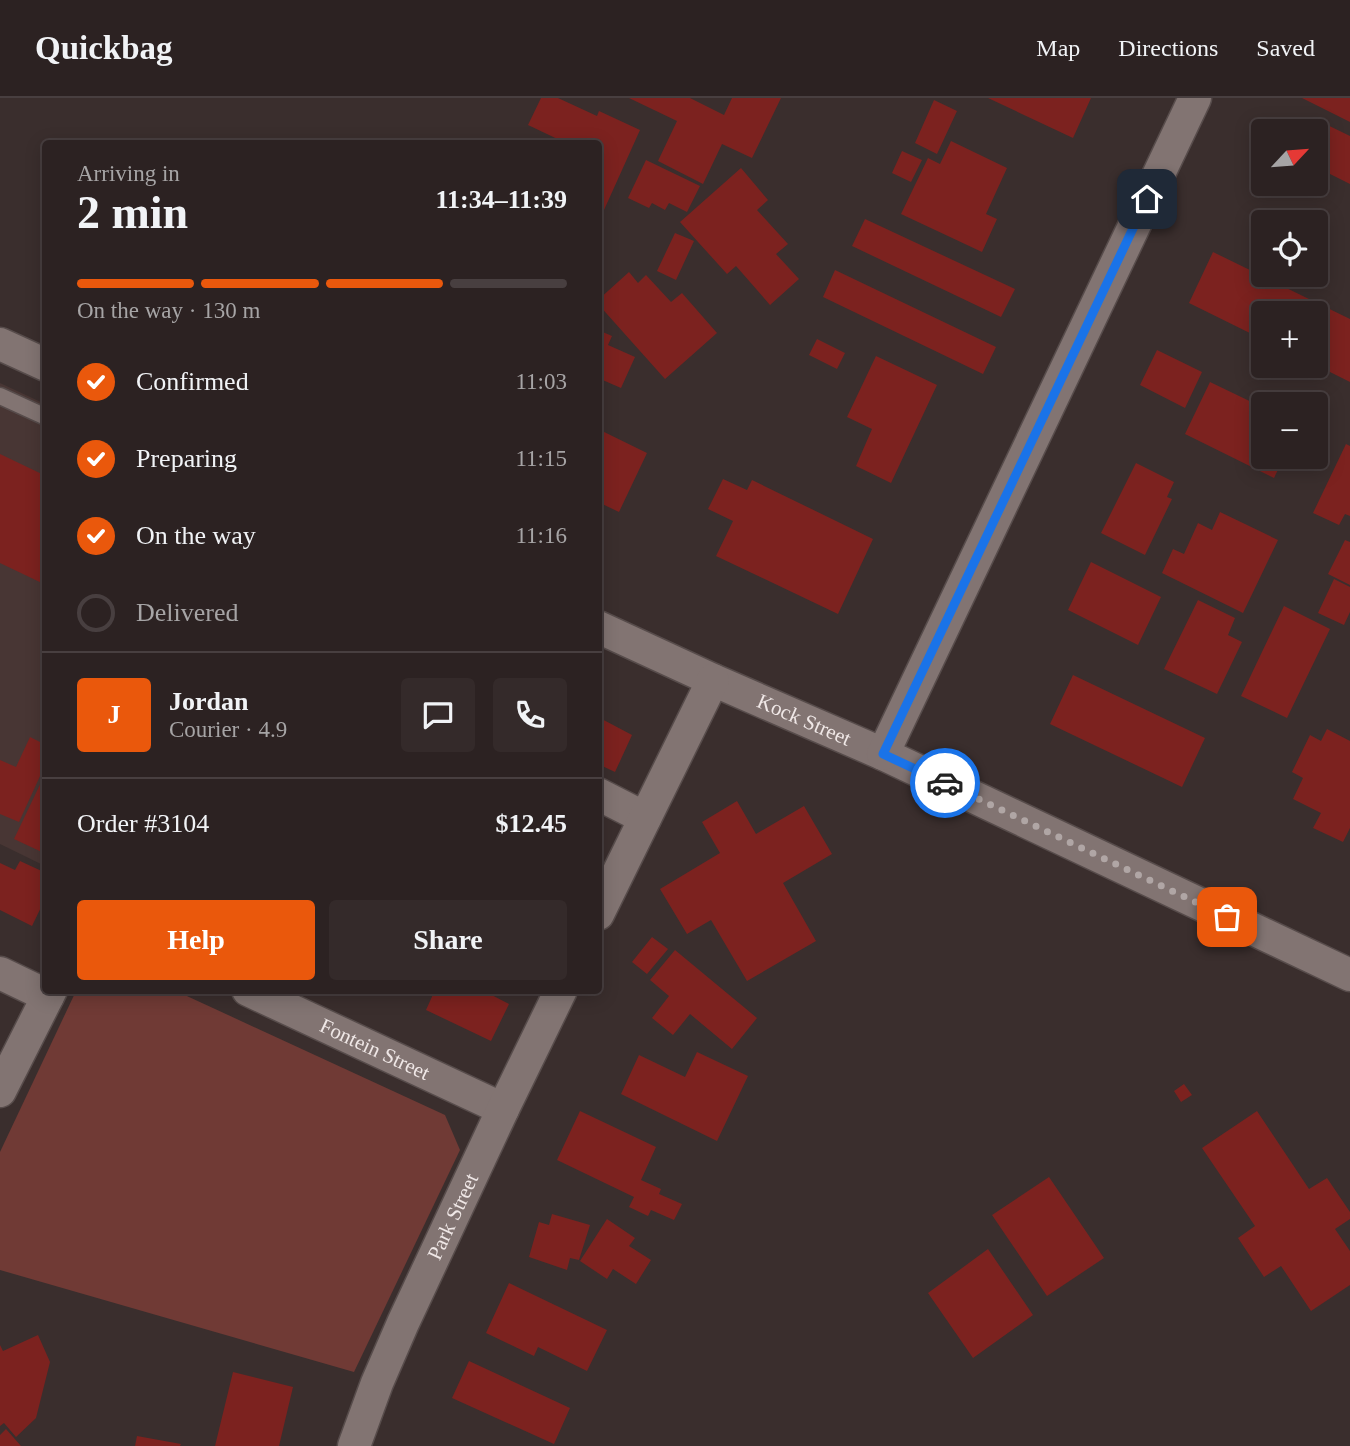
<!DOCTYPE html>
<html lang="en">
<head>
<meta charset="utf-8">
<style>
	:root { --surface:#2c2222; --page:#342a2a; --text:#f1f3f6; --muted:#a6a4a5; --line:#483f40; --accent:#ea580c }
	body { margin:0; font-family:"Times New Roman",serif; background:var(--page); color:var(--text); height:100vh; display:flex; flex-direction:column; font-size:26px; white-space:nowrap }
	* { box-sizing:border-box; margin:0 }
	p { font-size:23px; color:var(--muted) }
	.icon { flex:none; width:38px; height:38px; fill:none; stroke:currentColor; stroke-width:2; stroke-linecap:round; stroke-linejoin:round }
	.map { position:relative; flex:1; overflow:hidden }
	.sheet { position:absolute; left:42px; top:42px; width:560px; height:854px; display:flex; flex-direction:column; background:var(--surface); border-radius:7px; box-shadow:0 4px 18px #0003,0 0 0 2px var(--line) }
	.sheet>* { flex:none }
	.needle { width:46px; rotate:64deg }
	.buttons { position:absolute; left:1251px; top:21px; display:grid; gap:14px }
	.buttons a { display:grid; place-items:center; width:77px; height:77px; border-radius:7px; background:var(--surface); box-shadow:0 4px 18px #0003,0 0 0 2px var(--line); font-size:35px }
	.pin { position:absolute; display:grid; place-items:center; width:60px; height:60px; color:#fff; margin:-30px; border-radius:14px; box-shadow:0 4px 10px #0006 }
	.courier { position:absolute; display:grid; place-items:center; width:70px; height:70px; margin:-35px; border:5px solid #1a73e8; border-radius:50%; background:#fff; color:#222; box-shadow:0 2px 9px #0007 }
	.summary em { font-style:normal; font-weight:700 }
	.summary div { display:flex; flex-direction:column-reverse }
	.summary { display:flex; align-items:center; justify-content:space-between; height:119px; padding:0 35px }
	h1 { font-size:46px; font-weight:700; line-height:52px }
	.bar { display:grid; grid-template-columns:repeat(4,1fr); gap:10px 7px; align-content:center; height:84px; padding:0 35px }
	.bar i { height:9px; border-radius:5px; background:var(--line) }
	.bar .current { background:var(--accent) }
	.bar p { grid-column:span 4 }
	.line { display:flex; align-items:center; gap:18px; padding:0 35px; border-top:2px solid var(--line) }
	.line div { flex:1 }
	.round { display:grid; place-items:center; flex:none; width:74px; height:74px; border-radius:7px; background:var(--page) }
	ol { padding:0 35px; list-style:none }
	li { display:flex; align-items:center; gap:21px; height:77px }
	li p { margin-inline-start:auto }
	li .icon { padding:7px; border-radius:50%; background:var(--accent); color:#fff; stroke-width:4 }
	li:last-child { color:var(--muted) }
	li i { width:38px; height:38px; border:4px solid var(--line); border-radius:50% }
	.primary-button { display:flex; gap:14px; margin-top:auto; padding:14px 35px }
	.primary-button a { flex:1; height:80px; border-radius:7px; background:var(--accent); color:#fff; font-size:28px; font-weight:700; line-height:80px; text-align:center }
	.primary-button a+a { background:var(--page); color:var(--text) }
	header { display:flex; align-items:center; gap:42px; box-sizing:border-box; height:98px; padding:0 35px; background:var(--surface); border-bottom:2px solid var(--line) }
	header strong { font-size:33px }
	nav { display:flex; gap:38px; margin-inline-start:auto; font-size:24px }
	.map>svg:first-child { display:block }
</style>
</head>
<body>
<header>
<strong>Quickbag</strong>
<nav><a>Map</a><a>Directions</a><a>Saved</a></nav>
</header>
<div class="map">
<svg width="1350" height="1348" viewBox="0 0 1350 1348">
	<rect width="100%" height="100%" fill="#3a2e2d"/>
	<!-- built -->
	<path fill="#483634" d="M0 285 45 306V768L0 746Z"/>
	<!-- green -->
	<path fill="#703a35" d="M76 893H176L445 1017 460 1052 354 1274 0 1172V1054Z"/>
	<!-- building -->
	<path fill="#7c221f" d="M541 0H558L597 18 599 13 640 32 604 112 598 110V46H568L528 27Z
		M629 0H690L724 17 732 0H781L752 60 722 46 703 86 658 63 677 23Z
		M988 0H1091L1073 40Z
		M1302 0H1350V24Z
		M934 2 957 13 937 56 915 45Z
		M1313 20 1350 38V86L1316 69V33H1307Z
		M951 43 1007 70 986 116 997 121 982 154 901 116 928 60 940 66Z
		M902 53 922 62 911 84 892 75Z
		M646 62 700 88 687 114 669 105 665 112 652 105 649 110 628 100Z
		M741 70 768 102 757 112 788 146 776 156 799 181 770 207 736 168 727 176 680 124Z
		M865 121 1015 191 1001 219 852 148Z
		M675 135 694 143 676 182 657 173Z
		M1213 154 1350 221V284L1316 267V215H1264V242L1189 205Z
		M835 172 996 249 983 276 823 199Z
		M629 174 638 185 646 177 671 204 682 195 717 235 665 281 598 206V202Z
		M598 232 612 238 608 247 635 259 621 290 598 280Z
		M817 241 845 255 837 271 809 257Z
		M1157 252 1202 274 1185 310 1140 287Z
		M876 258 937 287 891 385 856 368 872 331 847 319Z
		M1210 284 1264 310V359H1284L1274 380 1185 336Z
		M598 331 647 355 619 414 598 404Z
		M1346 346 1350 348V418L1345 416 1339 427 1313 415Z
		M0 356 46 378V487L0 465Z
		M1136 365 1174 384 1167 399 1172 401 1145 457 1101 435Z
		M723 381 747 392 752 382 873 441 838 516 716 458 733 423 708 411Z
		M1220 414 1278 442 1243 515 1162 475 1173 451 1184 456 1198 425 1212 432Z
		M1345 442 1350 444V487L1328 476Z
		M1091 464 1161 499 1138 547 1068 512Z
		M1334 481 1350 489V514L1344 527 1318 515Z
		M1198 502 1235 520 1228 537 1242 544 1217 596 1164 571Z
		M1284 508 1330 531 1287 620 1241 598Z
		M1073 577 1205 640 1182 689 1050 626Z
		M598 619 632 637 615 674 598 666Z
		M1327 631 1350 643V730L1343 744 1313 730 1321 715 1293 701 1303 680 1292 674 1310 637 1321 643Z
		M30 639 46 647V665L19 724 0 716V662L16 669Z
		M46 674V756L14 741Z
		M737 703 756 736 804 708 832 756 783 785 816 843 747 883 711 822 687 836 660 791 720 755 702 724Z
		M20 763 46 775V799L32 828 0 812V765L15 772Z
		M652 839 668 851 647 876 632 864Z
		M675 852 757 920 732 951 690 916 673 937 652 920 669 898 650 882Z
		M435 892H482L509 906 491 943 426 912Z
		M697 954 748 978 717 1043 621 996 639 957 685 979Z
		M1184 986 1192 997 1181 1004 1174 993Z
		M580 1013 656 1049 641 1082 661 1091 659 1096 682 1106 674 1122 651 1112 648 1118 629 1109 634 1099 557 1062Z
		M1257 1013 1309 1091 1327 1080 1350 1114V1121L1335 1131 1350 1153V1187L1311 1213 1281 1168 1264 1179 1238 1140 1255 1128 1202 1050Z
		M1049 1079 1104 1160 1047 1198 992 1117Z
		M552 1116 590 1127 579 1162 570 1160 567 1172 529 1159 539 1124 549 1127Z
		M607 1121 635 1140 629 1148 651 1162 636 1186 613 1171 607 1181 580 1163Z
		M988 1151 1033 1217 973 1260 928 1195Z
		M509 1185 607 1232 587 1273 538 1249 534 1258 486 1235Z
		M38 1237 50 1264 36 1320 16 1339 4 1325 0 1328V1247L3 1253Z
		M469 1263 570 1310 554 1346 452 1300Z
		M233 1274 293 1289 279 1348H215Z
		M6 1331 21 1348H0V1337Z
		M137 1338 181 1346 180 1348H135Z"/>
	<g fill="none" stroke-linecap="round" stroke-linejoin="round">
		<!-- service casing -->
		<g stroke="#574c4b" stroke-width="19">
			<path id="service" d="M0 298 46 319"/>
		</g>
		<!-- minor casing -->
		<g stroke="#574c4b" stroke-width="35">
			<g id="minor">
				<path d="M0 246 46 267"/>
				<path id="s1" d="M598 529 713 582 883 656 1350 877"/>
				<path d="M883 656 1195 0"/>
				<path d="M598 696 645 720"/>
				<path d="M598 816 713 582"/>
				<path d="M0 875 48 898"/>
				<path id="s2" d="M248 892 503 1011"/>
				<path d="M0 993 51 892"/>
				<path id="s3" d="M354 1348 377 1285 403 1225 503 1011 561 892"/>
			</g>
		</g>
		<!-- service -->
		<use href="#service" stroke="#827472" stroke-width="16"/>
		<!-- minor -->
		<use href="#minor" stroke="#827472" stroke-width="32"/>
	</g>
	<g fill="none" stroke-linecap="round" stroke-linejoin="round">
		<!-- done -->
		<path stroke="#b0a6a5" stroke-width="7" stroke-dasharray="0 12.6" d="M945 685 1227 819"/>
		<!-- route -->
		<path stroke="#1a73e8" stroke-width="9" d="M945 685 883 656 1147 101"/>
	</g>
	<g text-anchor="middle" stroke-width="5" stroke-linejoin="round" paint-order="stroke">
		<!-- street labels -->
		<g font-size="21" fill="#efe7e6" stroke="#2f2423">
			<text dy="7" stroke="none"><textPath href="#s1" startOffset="226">Kock Street</textPath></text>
			<text dy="7" stroke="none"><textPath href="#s2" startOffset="140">Fontein Street</textPath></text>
			<text dy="7" stroke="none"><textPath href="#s3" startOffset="250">Park Street</textPath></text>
		</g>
	</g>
</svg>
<div class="buttons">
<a><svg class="needle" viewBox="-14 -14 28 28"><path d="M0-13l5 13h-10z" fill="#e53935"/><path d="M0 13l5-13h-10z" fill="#a6a4a5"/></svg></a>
<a><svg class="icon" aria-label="locate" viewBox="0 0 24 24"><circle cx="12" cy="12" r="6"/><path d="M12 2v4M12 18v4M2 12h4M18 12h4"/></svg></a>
<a>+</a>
<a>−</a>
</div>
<div class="pin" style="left:1227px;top:819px;background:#ea580c"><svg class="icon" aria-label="bag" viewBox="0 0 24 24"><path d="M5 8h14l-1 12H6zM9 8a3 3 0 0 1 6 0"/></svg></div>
<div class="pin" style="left:1147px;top:101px;background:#1f2937"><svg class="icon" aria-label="home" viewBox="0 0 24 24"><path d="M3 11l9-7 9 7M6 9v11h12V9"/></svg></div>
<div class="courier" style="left:945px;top:685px"><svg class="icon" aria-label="car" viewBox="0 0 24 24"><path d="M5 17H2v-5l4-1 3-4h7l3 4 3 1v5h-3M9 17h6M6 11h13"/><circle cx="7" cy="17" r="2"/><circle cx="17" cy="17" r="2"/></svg></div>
<section class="sheet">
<div class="summary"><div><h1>2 min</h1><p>Arriving in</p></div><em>11:34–11:39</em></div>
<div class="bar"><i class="current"></i><i class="current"></i><i class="current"></i><i></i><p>On the way · 130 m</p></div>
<ol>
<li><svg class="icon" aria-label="check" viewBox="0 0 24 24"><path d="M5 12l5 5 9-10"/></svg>Confirmed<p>11:03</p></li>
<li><svg class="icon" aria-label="check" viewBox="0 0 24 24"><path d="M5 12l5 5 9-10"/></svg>Preparing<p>11:15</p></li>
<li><svg class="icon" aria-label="check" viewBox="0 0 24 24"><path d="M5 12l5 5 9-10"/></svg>On the way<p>11:16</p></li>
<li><i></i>Delivered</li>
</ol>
<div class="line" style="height:126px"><b class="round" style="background:var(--accent);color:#fff">J</b><div><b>Jordan</b><p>Courier · 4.9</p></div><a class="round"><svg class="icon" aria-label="chat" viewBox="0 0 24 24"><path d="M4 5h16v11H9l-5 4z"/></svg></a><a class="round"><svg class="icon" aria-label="phone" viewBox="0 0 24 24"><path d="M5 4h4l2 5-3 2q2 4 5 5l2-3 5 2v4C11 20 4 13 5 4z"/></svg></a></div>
<div class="line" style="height:91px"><div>Order #3104</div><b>$12.45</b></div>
<div class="primary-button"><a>Help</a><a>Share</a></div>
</section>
</div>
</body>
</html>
